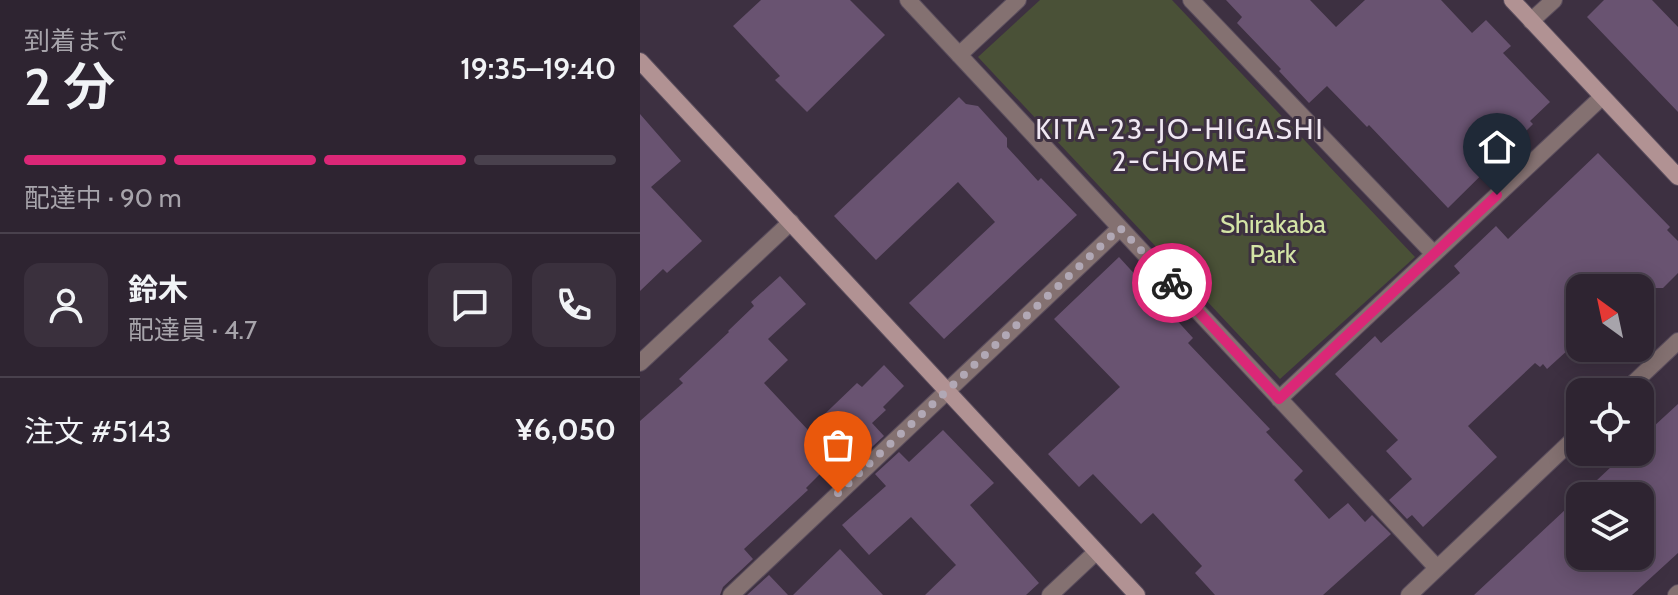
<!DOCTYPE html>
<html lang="ja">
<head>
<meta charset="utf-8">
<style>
	:root { --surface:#2e2431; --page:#3a303d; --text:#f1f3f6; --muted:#a7a4ab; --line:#49414d; --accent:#db2777 }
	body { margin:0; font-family:Cabin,"Noto Sans JP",sans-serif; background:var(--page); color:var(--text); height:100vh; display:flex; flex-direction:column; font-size:30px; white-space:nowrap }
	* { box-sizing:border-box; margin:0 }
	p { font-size:26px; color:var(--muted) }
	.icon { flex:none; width:44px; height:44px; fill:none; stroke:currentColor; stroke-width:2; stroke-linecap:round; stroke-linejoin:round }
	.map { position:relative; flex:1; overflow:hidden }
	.sheet { display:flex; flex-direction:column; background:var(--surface); width:640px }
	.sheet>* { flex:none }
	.needle { width:52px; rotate:327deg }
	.buttons { position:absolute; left:926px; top:274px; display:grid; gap:16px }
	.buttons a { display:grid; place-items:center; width:88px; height:88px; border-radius:16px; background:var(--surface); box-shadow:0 4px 20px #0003,0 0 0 2px var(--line); font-size:40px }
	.pin { position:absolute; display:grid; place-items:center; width:68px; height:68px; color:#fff; margin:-82px -34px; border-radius:50% 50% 50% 0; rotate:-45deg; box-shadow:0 0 8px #0007 }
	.pin .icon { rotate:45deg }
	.courier { position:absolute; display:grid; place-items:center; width:80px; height:80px; margin:-40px; border:6px solid #db2777; border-radius:50%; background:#fff; color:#222; box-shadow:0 2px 10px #0007 }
	.overview em { font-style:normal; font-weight:600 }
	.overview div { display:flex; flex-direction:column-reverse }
	.overview { display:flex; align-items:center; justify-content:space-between; height:136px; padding:0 24px }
	h1 { font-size:52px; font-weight:600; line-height:60px }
	.bar { display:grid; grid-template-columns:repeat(4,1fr); gap:12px 8px; align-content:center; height:96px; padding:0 24px }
	.bar i { height:10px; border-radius:6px; background:var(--line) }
	.bar .active { background:var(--accent) }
	.bar p { grid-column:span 4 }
	.line { display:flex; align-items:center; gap:20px; padding:0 24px; border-top:2px solid var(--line) }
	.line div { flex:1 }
	.round { display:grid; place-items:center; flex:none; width:84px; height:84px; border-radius:16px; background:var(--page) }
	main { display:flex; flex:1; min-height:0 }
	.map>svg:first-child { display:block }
</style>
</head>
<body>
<main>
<section class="sheet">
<div class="overview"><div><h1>2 分</h1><p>到着まで</p></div><em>19:35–19:40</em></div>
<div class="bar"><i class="active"></i><i class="active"></i><i class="active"></i><i></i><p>配達中 · 90 m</p></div>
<div class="line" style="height:144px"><a class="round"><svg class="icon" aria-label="person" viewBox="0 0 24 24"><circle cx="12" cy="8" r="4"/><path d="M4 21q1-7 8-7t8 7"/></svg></a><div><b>鈴木</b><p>配達員 · 4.7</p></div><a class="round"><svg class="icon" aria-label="chat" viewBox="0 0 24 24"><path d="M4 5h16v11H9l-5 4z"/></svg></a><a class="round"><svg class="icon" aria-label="phone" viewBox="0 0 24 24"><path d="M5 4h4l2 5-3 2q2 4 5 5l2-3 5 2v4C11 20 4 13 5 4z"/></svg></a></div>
<div class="line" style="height:104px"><div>注文 #5143</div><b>¥6,050</b></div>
</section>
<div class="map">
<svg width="1038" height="595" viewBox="0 0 1038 595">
	<rect width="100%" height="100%" fill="#3d3041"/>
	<!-- green -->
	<path fill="#4a5137" d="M400 0H532L775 257 640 379 338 57Z"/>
	<!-- building -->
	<path fill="#695371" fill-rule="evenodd" d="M121 0H210L245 35 167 112 135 80 140 76 93 26Z
		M586 0H670L696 27 725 0H801L832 33 846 20 871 46 863 53 910 102 890 121 893 124 808 208 729 125 727 127 687 86 669 103 639 71 641 69 597 23 602 17Z
		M964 0H1012L1038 27V112L947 17Z
		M319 97 326 104 338 106 367 138V147L398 181 401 178 437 215 304 339 269 303 355 222 318 182 236 260 194 216Z
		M0 114 41 161 11 187 62 241 27 273 23 269 0 291Z
		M958 153 1030 227 1027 230 1038 241V273L1023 288H940V339L907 369 903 364 900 367 895 363 828 426 857 457 783 527 772 515 767 519 749 500 772 479 746 451 758 440 695 374 735 336 741 343 820 273 814 266 856 226 868 239Z
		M479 257 553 338 548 343 630 429 626 432 663 471 654 480 689 519 708 503 725 522 732 515 751 534 683 595H575L555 573 562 566 513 513 501 524 453 474 439 487 408 454 480 387 414 319Z
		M140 276 166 304 128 339 148 360 124 383 168 430 217 383 222 387 244 365 264 386 243 407 246 410 232 423 244 436 220 458 208 446 166 488 168 490 104 549 113 559 83 587 80 595H0V421L43 383 39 379 89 332 88 331 114 306 111 302Z
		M1038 404V553L992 595H834L987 452H1000V439ZM940 496H1000V556H940Z
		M303 430 354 483 330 505 399 583 386 595H285L316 565 271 517 229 555 202 525 246 486 235 474 259 452 269 462Z
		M200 549 243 595H153Z
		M129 575 148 595H107Z"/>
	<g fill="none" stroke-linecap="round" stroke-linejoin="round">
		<!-- street casing -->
		<g stroke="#5a4d5d" stroke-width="18">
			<path id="street" d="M268 0 797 568
				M551 0 794 254
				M891 21 914 0
				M319 55 378 0
				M0 363 151 222
				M984 392 1038 341
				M639 399 962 97
				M91 595 480 228
				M410 595 456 552
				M769 595 940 433
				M1036 595 1038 593"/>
		</g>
		<!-- secondary casing -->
		<g stroke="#5a4d5d" stroke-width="18">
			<path id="secondary" d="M872 0 1038 177
				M0 61C166 239 331 417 497 595"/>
		</g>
		<!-- street -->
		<use href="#street" stroke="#847171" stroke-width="16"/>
		<!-- secondary -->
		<use href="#secondary" stroke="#b19293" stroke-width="16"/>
	</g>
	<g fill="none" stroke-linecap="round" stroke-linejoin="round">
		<!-- done -->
		<path stroke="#b1a8b5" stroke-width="8" stroke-dasharray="0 14.4" d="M198 493 480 228 532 283"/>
		<!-- route -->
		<path stroke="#db2777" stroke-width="10" d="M532 283 639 399 857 195"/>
	</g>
	<g text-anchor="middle" stroke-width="6" stroke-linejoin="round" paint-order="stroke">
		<!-- park labels -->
		<g font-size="26" fill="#d4e5a6" stroke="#3d3041">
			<text x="633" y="233">Shirakaba<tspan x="633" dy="30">Park</tspan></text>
		</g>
		<!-- neighbourhood labels -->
		<g font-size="28" letter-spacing="2" fill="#f0e8f3" stroke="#3d3041">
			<text x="540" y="139">KITA-23-JO-HIGASHI<tspan x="540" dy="32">2-CHOME</tspan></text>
		</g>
	</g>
</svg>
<div class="buttons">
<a><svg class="needle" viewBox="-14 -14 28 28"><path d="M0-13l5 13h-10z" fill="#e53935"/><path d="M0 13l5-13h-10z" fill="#a7a4ab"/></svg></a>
<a><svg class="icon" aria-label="locate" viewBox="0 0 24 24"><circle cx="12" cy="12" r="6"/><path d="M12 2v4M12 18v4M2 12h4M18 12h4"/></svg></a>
<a><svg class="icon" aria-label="layers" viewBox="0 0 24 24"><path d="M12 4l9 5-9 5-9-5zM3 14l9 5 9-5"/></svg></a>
</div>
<div class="pin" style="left:198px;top:493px;background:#ea580c"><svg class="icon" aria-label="bag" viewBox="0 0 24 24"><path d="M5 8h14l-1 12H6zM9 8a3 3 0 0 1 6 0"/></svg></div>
<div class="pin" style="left:857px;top:195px;background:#1f2937"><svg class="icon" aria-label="home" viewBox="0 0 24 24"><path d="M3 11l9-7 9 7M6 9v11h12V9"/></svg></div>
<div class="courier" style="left:532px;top:283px"><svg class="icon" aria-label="bike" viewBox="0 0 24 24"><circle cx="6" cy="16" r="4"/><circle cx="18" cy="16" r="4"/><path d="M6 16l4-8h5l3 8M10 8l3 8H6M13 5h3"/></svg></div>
</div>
</main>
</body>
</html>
